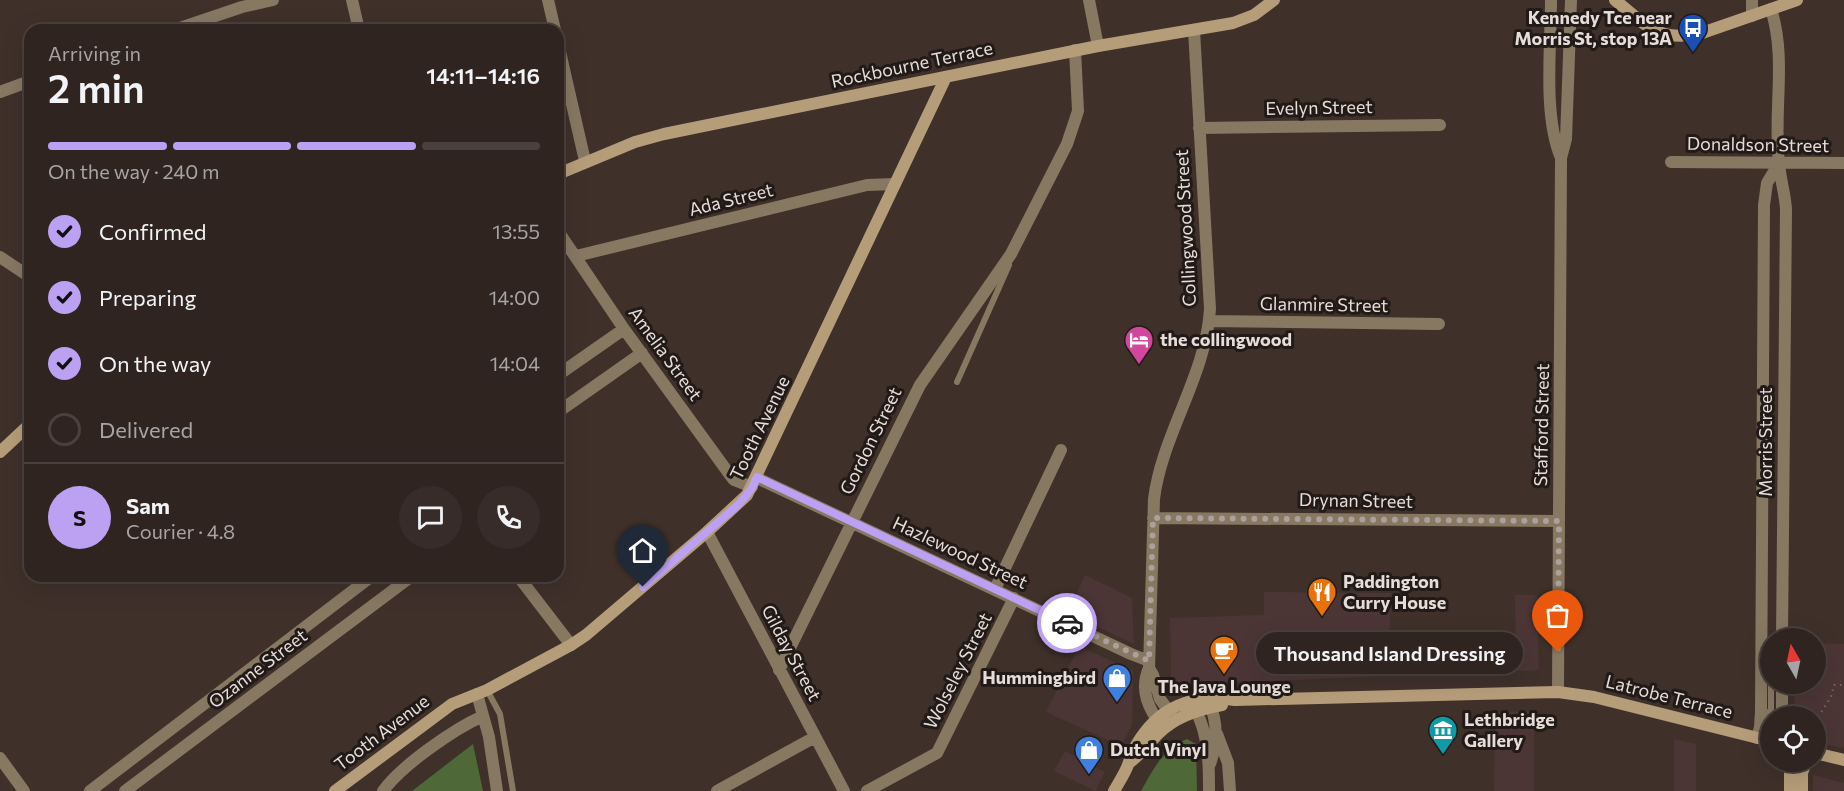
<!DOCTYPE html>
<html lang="en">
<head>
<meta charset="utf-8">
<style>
	:root { --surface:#2f2420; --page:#372c29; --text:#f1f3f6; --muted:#a7a4a5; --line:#4a413e; --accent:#bca0f2 }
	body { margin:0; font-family:Commissioner,sans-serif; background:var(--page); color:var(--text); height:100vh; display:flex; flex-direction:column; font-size:22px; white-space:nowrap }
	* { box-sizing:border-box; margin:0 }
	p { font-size:20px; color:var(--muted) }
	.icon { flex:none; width:33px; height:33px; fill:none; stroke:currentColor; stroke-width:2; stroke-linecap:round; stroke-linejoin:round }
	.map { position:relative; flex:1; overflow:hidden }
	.sheet { position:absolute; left:24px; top:24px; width:540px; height:558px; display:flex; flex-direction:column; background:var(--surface); border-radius:18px; box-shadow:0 6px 24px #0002,0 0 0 2px var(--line) }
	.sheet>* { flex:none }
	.needle { width:39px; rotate:351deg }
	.buttons { position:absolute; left:1760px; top:628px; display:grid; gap:12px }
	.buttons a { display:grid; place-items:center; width:66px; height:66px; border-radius:50%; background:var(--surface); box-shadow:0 6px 24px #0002,0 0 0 2px var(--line); font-size:30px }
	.pin { position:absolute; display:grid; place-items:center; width:51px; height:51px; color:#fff; margin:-62px -26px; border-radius:50% 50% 50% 0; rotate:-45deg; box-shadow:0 0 6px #0007 }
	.pin .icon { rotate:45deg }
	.courier { position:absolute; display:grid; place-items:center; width:60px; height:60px; margin:-30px; border:4px solid #bca0f2; border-radius:50%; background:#fff; color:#222; box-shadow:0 2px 8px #0007 }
	.bubble { position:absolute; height:42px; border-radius:21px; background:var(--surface); box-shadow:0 6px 24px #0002,0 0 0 2px var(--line); font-size:20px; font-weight:600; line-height:42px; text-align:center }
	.headline em { font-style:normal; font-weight:600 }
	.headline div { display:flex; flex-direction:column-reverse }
	.headline { display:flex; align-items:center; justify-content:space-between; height:102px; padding:0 24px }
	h1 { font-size:39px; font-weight:600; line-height:45px }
	.bar { display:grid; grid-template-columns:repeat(4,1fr); gap:9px 6px; align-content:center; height:72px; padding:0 24px }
	.bar i { height:8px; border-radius:4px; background:var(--line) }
	.bar .current { background:var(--accent) }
	.bar p { grid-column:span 4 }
	.line { display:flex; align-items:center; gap:15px; padding:0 24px; border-top:2px solid var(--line) }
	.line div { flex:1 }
	.round { display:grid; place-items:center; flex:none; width:63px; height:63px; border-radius:32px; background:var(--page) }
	ol { padding:0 24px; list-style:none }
	li { display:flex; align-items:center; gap:18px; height:66px }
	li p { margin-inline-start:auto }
	li .icon { padding:6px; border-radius:50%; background:var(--accent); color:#111; stroke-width:4 }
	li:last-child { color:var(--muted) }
	li i { width:33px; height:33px; border:3px solid var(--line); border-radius:50% }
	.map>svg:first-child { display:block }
</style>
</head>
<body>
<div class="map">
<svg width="1844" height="791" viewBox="0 0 1844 791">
	<rect width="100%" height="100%" fill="#3f302a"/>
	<!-- commercial -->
	<path fill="#4b3635" d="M1085 575 1132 598 1134 644 1068 613Z
		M1264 592 1391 593 1388 676 1171 685 1170 618 1264 615Z
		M1515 595H1537L1539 670 1516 671Z
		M1815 643 1844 644V748L1815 742V717H1794L1795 684H1815Z
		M1079 646 1133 671 1132 725 1121 746 1046 712Z
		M1534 711V791H1494L1495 712Z
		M1674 739 1696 744V791H1674Z
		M1065 751 1105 772 1095 791 1054 771Z
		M1813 775 1844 783V791H1813Z"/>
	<!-- green -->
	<path fill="#4f6838" d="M1187 739 1196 744 1197 791H1141C1153 770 1163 748 1187 739Z
		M473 744 483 791H412Z"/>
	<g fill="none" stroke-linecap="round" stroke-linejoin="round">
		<!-- path -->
		<path stroke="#746762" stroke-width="2" stroke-dasharray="1.5 4.5" stroke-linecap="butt" d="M1815 722 1831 697 1834 685H1844"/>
		<!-- lane -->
		<path stroke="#877862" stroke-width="6" d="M957 382 1009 265
			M487 690 500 714 513 791
			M1763 723 1771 709V684"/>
		<!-- street -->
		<path stroke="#877862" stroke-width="12" d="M352 0 359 30
			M548 0 555 30
			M1089 0 1098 46
			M1551 0C1551 47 1543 116 1561 158
			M1771 9C1787 59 1773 111 1779 163 1780 178 1785 193 1786 209L1782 639
			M1752 16V0
			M174 30 242 7 273 0
			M558 43 585 161
			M0 92 30 81
			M1199 128 1440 125
			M1671 162 1844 163
			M558 231 624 329 730 475 734 480 752 487
			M576 256 867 185 895 184
			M0 257 30 277
			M1209 321 1439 324
			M558 375 624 329
			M558 412 642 353
			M757 478 1131 654 1149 661
			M1153 518 1559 521
			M707 532 844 791
			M518 576 571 645
			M995 589 1061 450
			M1149 668 1153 675 1160 699 1173 717
			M779 670 920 385 1011 254 1067 144 1078 111 1075 50
			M1782 684V717
			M1558 692 1561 158 1566 139 1571 0
			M477 694 489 737 497 791
			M1208 700C1218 721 1218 742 1210 764
			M1194 701C1196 713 1202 722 1204 733 1209 752 1209 772 1209 791
			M1163 728C1149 710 1139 691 1149 668L1154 499C1162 434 1206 376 1210 309L1194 30
			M1217 734 1228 763 1230 791
			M1757 738 1760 727 1761 711 1764 205 1767 183 1779 163
			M0 758 24 791
			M90 791 372 576
			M125 791 412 576
			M383 791C402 765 454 729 483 716
			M717 791 815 737
			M867 791 937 753 1014 598"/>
		<!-- secondary -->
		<path stroke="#b69d7a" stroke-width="12" d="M1615 0C1646 25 1658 43 1702 33L1797 0
			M558 174 635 142 664 134 1098 46 1233 23 1254 15 1274 0
			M0 452 30 424
			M1815 753 1844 760
			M1790 762V791
			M1129 763C1141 754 1149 743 1159 733 1176 716 1199 709 1222 705
			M335 791 452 704 487 690 571 645 586 635 707 532 747 495 946 77
			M1114 791C1119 782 1126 772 1129 762 1131 758 1131 753 1134 749 1156 708 1189 693 1235 700L1558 692 1594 697 1770 741
			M1802 791V773L1806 762"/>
	</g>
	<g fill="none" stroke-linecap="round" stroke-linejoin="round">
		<!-- done -->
		<path stroke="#aca09c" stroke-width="6" stroke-dasharray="0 10.8" d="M1067 623 1149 661 1153 518 1559 521 1558 652"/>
		<!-- route -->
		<path stroke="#bca0f2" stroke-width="8" d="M643 587 739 504 752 488 757 477 1067 623"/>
	</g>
	<!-- icons -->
	<defs>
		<g id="bus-pin" transform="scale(1.5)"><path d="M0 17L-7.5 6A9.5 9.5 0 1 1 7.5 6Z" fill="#1a4fb4" stroke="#211a17"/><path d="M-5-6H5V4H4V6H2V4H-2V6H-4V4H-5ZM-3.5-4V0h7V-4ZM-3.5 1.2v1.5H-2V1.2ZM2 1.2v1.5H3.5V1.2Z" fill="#fff"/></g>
		<g id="hotel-pin" transform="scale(1.5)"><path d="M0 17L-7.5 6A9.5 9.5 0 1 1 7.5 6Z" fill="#d1479c" stroke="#211a17"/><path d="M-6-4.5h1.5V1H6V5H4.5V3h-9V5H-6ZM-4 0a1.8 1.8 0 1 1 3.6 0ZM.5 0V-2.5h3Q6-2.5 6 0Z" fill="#fff"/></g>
		<g id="restaurant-pin" transform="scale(1.5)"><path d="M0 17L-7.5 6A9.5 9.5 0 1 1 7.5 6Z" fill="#e8710a" stroke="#211a17"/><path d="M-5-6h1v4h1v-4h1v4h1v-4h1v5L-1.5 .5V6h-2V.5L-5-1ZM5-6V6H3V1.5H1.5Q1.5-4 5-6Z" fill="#fff"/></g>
		<g id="cafe-pin" transform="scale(1.5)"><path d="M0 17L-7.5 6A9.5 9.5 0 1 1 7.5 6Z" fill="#e8710a" stroke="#211a17"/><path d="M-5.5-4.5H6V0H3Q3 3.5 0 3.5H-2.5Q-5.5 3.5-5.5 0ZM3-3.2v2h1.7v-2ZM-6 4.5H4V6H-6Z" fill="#fff"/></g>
		<g id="shop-pin" transform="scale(1.5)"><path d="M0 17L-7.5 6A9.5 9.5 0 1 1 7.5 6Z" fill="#3f7fe0" stroke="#211a17"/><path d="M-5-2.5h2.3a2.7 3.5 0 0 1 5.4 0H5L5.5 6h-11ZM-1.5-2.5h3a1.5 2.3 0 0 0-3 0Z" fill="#fff"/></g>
		<g id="museum-pin" transform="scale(1.5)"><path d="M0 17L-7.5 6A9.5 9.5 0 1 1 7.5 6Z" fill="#0f9aa8" stroke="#211a17"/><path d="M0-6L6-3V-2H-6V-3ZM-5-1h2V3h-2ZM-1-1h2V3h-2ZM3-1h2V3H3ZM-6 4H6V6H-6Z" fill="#fff"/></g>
	</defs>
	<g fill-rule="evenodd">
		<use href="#bus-pin" x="1693" y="28"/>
		<use href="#hotel-pin" x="1139" y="340"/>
		<use href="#restaurant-pin" x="1322" y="592"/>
		<use href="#cafe-pin" x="1224" y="650"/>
		<use href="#shop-pin" x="1117" y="678"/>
		<use href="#museum-pin" x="1443" y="730"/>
		<use href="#shop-pin" x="1089" y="750"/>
	</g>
	<g text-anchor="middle" stroke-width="6" stroke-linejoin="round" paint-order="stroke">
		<!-- poi labels -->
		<g font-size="18" font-weight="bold" fill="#e6dcd9" stroke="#211a17" text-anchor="start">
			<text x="1672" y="24" text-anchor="end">Kennedy Tce near<tspan x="1672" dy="21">Morris St, stop 13A</tspan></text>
			<text x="1160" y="346">the collingwood</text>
			<text x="1343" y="588">Paddington<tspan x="1343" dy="21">Curry House</tspan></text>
			<text x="1096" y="684" text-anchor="end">Hummingbird</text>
			<text x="1224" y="693" text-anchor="middle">The Java Lounge</text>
			<text x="1464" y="726">Lethbridge<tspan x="1464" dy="21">Gallery</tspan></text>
			<text x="1110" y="756">Dutch Vinyl</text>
		</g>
		<!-- street labels -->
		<g font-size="18" fill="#e6dcd9" stroke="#211a17">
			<text transform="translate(912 65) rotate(-12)" y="6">Rockbourne Terrace</text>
			<text transform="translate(1319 108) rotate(-1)" y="6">Evelyn Street</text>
			<text transform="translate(1758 145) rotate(1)" y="6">Donaldson Street</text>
			<text transform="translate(731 200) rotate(-14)" y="6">Ada Street</text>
			<text transform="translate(1186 228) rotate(-93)" y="6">Collingwood Street</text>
			<text transform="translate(1324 305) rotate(1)" y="6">Glanmire Street</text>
			<text transform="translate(665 354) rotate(54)" y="6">Amelia Street</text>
			<text transform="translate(1542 425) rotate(-89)" y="6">Stafford Street</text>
			<text transform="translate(760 428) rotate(-64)" y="6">Tooth Avenue</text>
			<text transform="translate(871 441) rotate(-64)" y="6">Gordon Street</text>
			<text transform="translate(1766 442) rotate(-90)" y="6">Morris Street</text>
			<text transform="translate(1356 501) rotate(1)" y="6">Drynan Street</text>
			<text transform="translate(960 553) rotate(25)" y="6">Hazlewood Street</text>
			<text transform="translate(791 653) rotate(62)" y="6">Gilday Street</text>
			<text transform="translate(258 669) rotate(-37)" y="6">Ozanne Street</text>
			<text transform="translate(958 671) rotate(-63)" y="6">Wolseley Street</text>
			<text transform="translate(1669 697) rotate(14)" y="6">Latrobe Terrace</text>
			<text transform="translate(382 733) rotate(-37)" y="6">Tooth Avenue</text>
		</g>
	</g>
</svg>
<div class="buttons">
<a><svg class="needle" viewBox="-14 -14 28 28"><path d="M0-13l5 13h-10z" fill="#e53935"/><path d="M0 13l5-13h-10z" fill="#a7a4a5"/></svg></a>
<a><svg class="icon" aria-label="locate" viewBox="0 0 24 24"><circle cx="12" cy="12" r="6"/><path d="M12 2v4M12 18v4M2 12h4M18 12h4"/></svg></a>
</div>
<div class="pin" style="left:1558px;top:652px;background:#ea580c"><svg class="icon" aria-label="bag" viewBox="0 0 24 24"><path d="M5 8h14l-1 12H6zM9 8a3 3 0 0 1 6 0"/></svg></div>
<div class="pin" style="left:643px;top:587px;background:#1f2937"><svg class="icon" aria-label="home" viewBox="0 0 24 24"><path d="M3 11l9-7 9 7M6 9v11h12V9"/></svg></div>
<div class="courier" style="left:1067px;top:623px"><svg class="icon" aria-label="car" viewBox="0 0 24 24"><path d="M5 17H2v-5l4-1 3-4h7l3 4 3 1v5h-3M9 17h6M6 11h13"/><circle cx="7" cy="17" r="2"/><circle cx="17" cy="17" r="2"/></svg></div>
<div class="bubble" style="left:1256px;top:632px;width:267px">Thousand Island Dressing</div>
<section class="sheet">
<div class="headline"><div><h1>2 min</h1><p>Arriving in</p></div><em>14:11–14:16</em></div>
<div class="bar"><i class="current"></i><i class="current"></i><i class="current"></i><i></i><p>On the way · 240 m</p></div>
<ol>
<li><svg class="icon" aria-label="check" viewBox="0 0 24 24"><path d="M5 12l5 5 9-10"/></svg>Confirmed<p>13:55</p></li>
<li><svg class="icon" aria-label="check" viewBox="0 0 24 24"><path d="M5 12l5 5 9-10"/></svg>Preparing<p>14:00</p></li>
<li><svg class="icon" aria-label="check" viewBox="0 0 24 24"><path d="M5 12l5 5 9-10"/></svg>On the way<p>14:04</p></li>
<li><i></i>Delivered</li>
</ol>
<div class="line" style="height:108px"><b class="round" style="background:var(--accent);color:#111">S</b><div><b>Sam</b><p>Courier · 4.8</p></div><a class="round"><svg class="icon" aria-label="chat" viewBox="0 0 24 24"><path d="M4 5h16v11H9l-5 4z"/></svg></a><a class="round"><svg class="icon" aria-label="phone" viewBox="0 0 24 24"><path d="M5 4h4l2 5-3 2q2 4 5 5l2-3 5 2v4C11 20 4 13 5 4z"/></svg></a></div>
</section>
</div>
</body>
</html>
